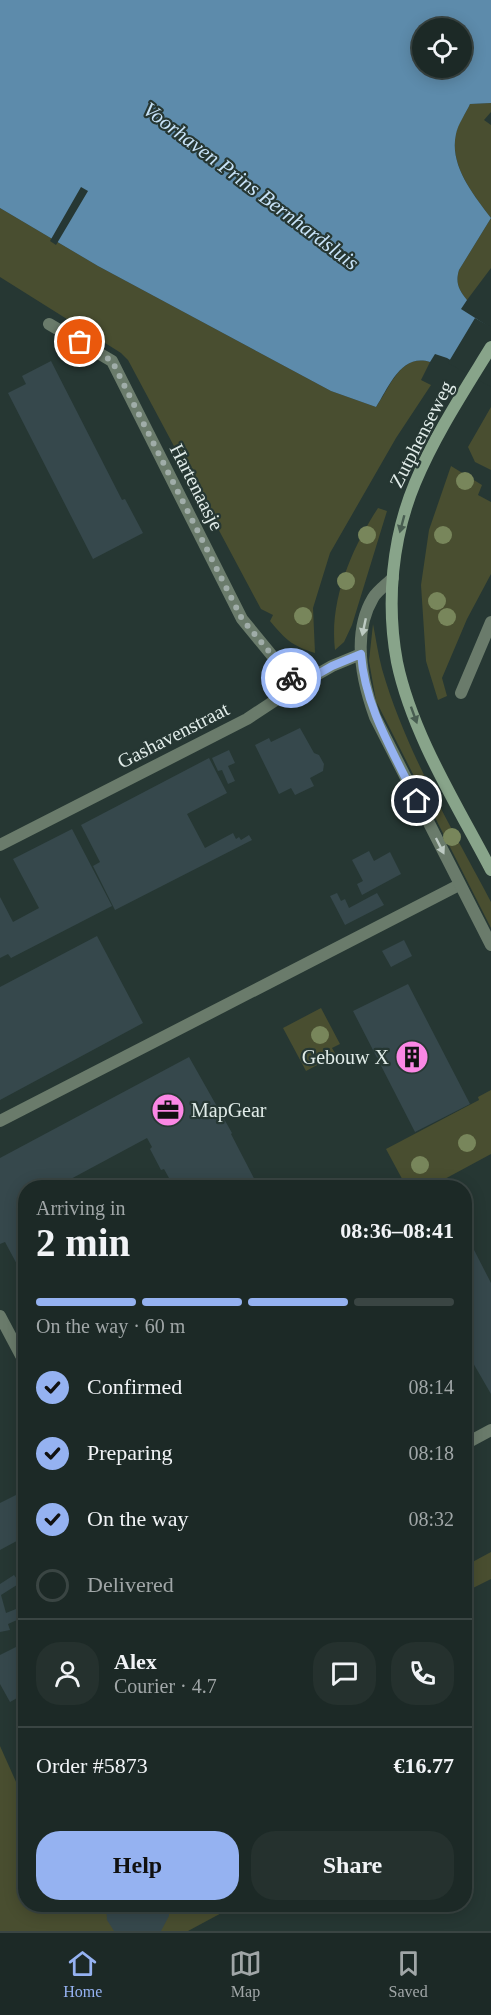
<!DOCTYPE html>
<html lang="en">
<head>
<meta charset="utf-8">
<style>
	:root { --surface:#1c2926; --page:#25312e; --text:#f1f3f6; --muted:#a0a6a7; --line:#3a4543; --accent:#95b2f1 }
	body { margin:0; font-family:"Times New Roman",serif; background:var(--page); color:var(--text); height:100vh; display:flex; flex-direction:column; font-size:22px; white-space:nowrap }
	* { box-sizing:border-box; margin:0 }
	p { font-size:20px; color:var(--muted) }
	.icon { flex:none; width:33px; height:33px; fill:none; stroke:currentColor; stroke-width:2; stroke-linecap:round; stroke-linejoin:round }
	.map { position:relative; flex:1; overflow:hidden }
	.panel { position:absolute; left:18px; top:1180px; width:454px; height:732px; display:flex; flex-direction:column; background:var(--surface); border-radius:24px; box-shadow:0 3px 15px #0003,0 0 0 2px var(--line) }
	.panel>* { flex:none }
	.buttons { position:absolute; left:412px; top:18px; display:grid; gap:12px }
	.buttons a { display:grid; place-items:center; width:60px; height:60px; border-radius:50%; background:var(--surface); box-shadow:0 3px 15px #0003,0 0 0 2px var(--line); font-size:30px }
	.pin { position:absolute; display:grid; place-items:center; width:51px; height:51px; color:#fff; margin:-26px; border:3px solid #fff; border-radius:50%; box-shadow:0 2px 6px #0007 }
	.courier { position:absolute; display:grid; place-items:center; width:60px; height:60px; margin:-30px; border:4px solid #95b2f1; border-radius:50%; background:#fff; color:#222; box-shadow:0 2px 8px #0007 }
	.overview em { font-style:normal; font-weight:600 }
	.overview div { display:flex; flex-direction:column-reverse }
	.overview { display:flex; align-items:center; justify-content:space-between; height:102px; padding:0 18px }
	h1 { font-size:39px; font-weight:600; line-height:45px }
	.bar { display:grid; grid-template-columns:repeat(4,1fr); gap:9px 6px; align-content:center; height:72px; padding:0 18px }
	.bar i { height:8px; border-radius:4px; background:var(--line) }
	.bar .active { background:var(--accent) }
	.bar p { grid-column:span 4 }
	.line { display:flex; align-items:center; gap:15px; padding:0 18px; border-top:2px solid var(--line) }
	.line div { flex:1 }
	.round { display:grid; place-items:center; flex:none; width:63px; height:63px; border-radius:24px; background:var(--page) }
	ol { padding:0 18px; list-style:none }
	li { display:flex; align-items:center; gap:18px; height:66px }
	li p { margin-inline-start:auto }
	li .icon { padding:6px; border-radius:50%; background:var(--accent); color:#111; stroke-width:4 }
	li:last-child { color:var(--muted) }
	li i { width:33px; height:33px; border:3px solid var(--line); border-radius:50% }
	.action { display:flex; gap:12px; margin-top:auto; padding:12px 18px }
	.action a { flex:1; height:69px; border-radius:24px; background:var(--accent); color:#111; font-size:24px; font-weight:600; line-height:69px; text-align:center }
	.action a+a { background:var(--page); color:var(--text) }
	.tab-bar { display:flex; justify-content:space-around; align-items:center; height:84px; border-top:2px solid var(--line); background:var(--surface); font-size:16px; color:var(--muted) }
	.tab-bar a { display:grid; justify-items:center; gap:3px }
	.tab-bar .active { color:var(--accent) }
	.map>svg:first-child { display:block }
</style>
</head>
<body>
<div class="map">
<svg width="491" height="1931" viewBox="0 0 491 1931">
	<rect width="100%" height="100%" fill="#263733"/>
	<!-- green -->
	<path fill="#494e30" d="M491 103V112L484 120 491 125V268L467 300C459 290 455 283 459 270L491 218C473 194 449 165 456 133 458 123 466 113 470 104Z
		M0 208 98 266 331 391 376 407C390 388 400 353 430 362L421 380 431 385 396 438 330 553 313 608 315 653C292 646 285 639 270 621L273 615 261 609 128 360 121 353 0 277Z
		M491 407V470L475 462 468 447Z
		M451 466 482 485 478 495 491 502V574L467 619 442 678 447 696 438 700 426 661 421 585 429 530Z
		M378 508 387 511 352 625 344 642 335 650C329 600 352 548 378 508Z
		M373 624C376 639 378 654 382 669 406 752 451 826 491 902V928L376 701 369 661Z
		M321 1008 340 1044 332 1048 336 1055 306 1071 283 1028Z
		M491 1090V1154L428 1188H407L386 1149 479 1100 478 1097Z
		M491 1552V1579L465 1592V1566Z
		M0 1746 21 1793 25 1792 26 1905H224L227 1910 188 1931H0Z"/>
	<!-- water -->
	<path fill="#5d8bab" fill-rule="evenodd" d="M0 0H491V103L470 104C466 113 458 124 456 134 449 165 473 194 491 218L459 270C455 283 459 290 467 300L461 309 491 328V384L447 358 435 354 430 362C401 353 389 387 376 407L331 391 98 266 0 208ZM423 28H462V68H423Z"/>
	<!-- pier -->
	<path fill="#263733" d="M81 187 88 191 56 245 50 241Z
		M475 318 491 327V387L448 363Z"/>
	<!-- building -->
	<path fill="#36484c" d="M51 361 122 500 125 499 143 533 93 559 8 393 26 384 22 376Z
		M300 728 314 753 319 755 324 764 323 771 310 778 314 786 295 795 291 788 279 794 255 745 269 738 271 742Z
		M229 750 235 763 228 766 235 781 228 784 222 770 218 771 212 758Z
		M209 758 227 793 187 814 205 848 233 833 236 839 239 837 241 840 249 835 252 840 115 910 93 866 100 862 81 825Z
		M72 829 112 906 11 958 8 954 0 958V897L13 922 39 908 13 859Z
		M369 851 374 861 390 852 401 874 362 895 357 884 363 881 352 860Z
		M337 893 341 901 345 899 349 908 377 893 384 905 345 925 330 896Z
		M97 936 143 1023 0 1100V987Z
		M404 940 412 956 391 967 382 951Z
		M408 984 470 1104 415 1132 353 1011Z
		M189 1057 232 1133 231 1134 259 1188H151L169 1178 164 1169 161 1170 150 1149 152 1147 147 1138 54 1188H26V1281L5 1242 0 1244V1158Z
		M465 1227 473 1243 471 1244 491 1283V1394L465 1349Z
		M26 1490V1536L0 1550V1503Z
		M14 1575 20 1583 1 1595 6 1613 26 1605V1616L8 1624 10 1630 0 1632V1584Z
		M26 1642V1693L10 1702 0 1684V1655Z
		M106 1905H169V1916L161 1931H114L107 1920Z"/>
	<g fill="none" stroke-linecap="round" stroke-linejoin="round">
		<!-- lane -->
		<path stroke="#6a7b6b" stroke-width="12" d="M0 1121 459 885
			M0 1316 26 1365
			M465 1444 491 1430"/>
		<!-- street -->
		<path stroke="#6a7b6b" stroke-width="12" d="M49 324 112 361 242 619 297 686
			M393 578C387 584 377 591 373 598 352 633 362 681 375 717L491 945
			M461 693 491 622
			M0 845 247 719 297 686 332 666 361 654"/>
		<!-- secondary -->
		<path stroke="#88a48a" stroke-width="12" d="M491 347C464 391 435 435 415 483 392 538 386 603 397 662 412 734 457 805 491 870"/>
	</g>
	<!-- trees -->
	<g fill="#78865b">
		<circle cx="465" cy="481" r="9"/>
		<circle cx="367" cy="535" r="9"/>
		<circle cx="443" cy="535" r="9"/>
		<circle cx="346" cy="581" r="9"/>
		<circle cx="437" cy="601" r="9"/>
		<circle cx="303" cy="616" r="9"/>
		<circle cx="447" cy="617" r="9"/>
		<circle cx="429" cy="793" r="9"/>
		<circle cx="452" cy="837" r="9"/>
		<circle cx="320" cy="1035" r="9"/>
		<circle cx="467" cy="1143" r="9"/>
		<circle cx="420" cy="1165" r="9"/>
	</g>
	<!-- one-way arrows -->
	<defs><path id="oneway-solid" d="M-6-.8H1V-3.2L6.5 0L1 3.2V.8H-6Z" transform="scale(1.5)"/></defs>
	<g fill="#485d51">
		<use href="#oneway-solid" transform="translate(402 524) rotate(105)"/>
		<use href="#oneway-solid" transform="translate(414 715) rotate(70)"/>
	</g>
	<g fill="#bdcac3">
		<use href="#oneway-solid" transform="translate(364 627) rotate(102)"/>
		<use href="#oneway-solid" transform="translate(440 846) rotate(63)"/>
	</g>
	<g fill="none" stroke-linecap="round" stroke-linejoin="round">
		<!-- done -->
		<path stroke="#a0ada9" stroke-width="6" stroke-dasharray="0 10.8" d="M80 342 112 361 242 619 291 678"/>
		<!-- route -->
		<path stroke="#95b2f1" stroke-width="8" d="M291 678 297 686 332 666 361 654C365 708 394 753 417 801"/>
	</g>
	<!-- icons -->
	<defs>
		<g id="building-disc" transform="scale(1.725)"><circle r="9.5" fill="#fb87e5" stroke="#263733"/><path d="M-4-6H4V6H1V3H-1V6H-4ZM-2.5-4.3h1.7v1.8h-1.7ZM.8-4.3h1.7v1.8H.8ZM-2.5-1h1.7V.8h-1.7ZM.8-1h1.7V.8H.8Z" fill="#111"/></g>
		<g id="office-disc" transform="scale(1.725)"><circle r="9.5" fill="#fb87e5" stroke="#263733"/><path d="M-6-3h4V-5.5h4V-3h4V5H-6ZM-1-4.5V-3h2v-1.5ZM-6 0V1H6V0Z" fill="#111"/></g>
	</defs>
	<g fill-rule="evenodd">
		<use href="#building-disc" x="412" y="1057"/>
		<use href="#office-disc" x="168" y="1110"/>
	</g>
	<g text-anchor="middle" stroke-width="4.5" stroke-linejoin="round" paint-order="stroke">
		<!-- street labels -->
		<g font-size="20" fill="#e1ece9" stroke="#263733">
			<text transform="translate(421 434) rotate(-63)" y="7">Zutphenseweg</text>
			<text transform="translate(197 487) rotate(63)" y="7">Hartenaasje</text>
			<text transform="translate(173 735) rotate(-27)" y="7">Gashavenstraat</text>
		</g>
		<!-- poi labels -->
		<g font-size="20" fill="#e1ece9" stroke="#263733" text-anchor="end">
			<text x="389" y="1064">Gebouw X</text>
			<text x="191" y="1117" text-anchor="start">MapGear</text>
		</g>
		<!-- water labels -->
		<g font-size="21" font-style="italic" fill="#c8e3f8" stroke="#263733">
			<text transform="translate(251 186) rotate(37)" y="7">Voorhaven Prins Bernhardsluis</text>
		</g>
	</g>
</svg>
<div class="buttons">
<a><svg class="icon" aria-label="locate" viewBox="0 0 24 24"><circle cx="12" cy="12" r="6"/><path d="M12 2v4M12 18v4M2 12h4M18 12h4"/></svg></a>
</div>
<div class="pin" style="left:80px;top:342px;background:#ea580c"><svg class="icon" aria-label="bag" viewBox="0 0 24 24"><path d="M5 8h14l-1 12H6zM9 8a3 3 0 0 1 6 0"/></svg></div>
<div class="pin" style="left:417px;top:801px;background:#1f2937"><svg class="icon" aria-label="home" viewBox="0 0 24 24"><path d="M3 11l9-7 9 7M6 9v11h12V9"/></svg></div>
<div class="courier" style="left:291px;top:678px"><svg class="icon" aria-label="bike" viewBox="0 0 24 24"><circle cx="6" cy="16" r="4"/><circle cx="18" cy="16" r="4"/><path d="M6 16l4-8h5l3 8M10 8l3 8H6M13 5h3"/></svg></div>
<section class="panel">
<div class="overview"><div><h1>2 min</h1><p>Arriving in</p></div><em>08:36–08:41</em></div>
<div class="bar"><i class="active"></i><i class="active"></i><i class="active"></i><i></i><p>On the way · 60 m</p></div>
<ol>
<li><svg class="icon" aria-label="check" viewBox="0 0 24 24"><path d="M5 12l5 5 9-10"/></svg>Confirmed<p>08:14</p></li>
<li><svg class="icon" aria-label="check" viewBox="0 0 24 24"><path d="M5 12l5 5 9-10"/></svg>Preparing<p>08:18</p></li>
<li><svg class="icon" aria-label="check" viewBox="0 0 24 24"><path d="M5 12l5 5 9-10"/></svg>On the way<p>08:32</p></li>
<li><i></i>Delivered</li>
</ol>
<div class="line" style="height:108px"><a class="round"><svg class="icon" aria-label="person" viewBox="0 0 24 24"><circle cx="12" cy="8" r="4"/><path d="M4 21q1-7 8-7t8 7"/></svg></a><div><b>Alex</b><p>Courier · 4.7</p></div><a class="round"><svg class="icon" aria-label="chat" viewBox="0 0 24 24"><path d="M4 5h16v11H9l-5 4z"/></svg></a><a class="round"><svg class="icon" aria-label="phone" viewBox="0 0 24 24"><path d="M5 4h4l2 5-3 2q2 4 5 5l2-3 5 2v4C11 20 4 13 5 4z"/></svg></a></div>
<div class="line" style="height:78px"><div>Order #5873</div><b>€16.77</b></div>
<div class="action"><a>Help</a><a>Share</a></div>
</section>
</div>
<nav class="tab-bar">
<a class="active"><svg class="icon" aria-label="home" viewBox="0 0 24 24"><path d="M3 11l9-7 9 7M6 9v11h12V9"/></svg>Home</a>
<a><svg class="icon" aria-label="map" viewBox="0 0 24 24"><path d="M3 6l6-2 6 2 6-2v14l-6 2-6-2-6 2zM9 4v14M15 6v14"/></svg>Map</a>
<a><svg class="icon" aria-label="saved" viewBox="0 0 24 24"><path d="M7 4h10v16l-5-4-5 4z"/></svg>Saved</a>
</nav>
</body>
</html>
